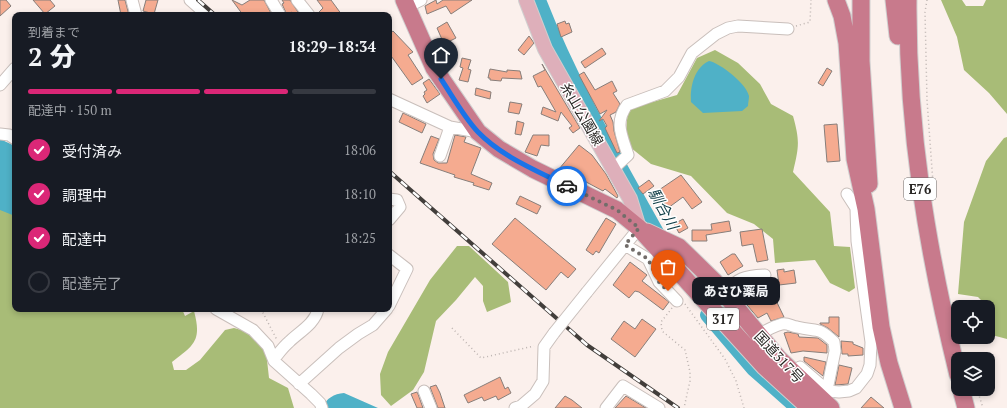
<!DOCTYPE html>
<html lang="ja">
<head>
<meta charset="utf-8">
<style>
	:root { --surface:#171b24; --page:#242831; --text:#f1f3f6; --muted:#9ea1a6; --line:#363941; --accent:#db2777 }
	body { margin:0; font-family:"PT Serif","Noto Sans JP",serif; background:var(--page); color:var(--text); height:100vh; display:flex; flex-direction:column; font-size:15px; white-space:nowrap }
	* { box-sizing:border-box; margin:0 }
	p { font-size:13px; color:var(--muted) }
	.icon { flex:none; width:22px; height:22px; fill:none; stroke:currentColor; stroke-width:2; stroke-linecap:round; stroke-linejoin:round }
	.map { position:relative; flex:1; overflow:hidden }
	.sheet { position:absolute; left:12px; top:12px; width:380px; height:300px; display:flex; flex-direction:column; background:var(--surface); border-radius:8px; box-shadow:0 2px 6px #0003 }
	.sheet>* { flex:none }
	.tools { position:absolute; left:951px; top:300px; display:grid; gap:8px }
	.tools a { display:grid; place-items:center; width:44px; height:44px; border-radius:8px; background:var(--surface); box-shadow:0 2px 6px #0003; font-size:20px }
	.pin { position:absolute; display:grid; place-items:center; width:34px; height:34px; color:#fff; margin:-41px -17px; border-radius:50% 50% 50% 0; rotate:-45deg; box-shadow:0 0 4px #0007 }
	.pin .icon { rotate:45deg }
	.courier { position:absolute; display:grid; place-items:center; width:40px; height:40px; margin:-20px; border:3px solid #1a73e8; border-radius:50%; background:#fff; color:#222; box-shadow:0 1px 5px #0007 }
	.bubble { position:absolute; height:28px; border-radius:8px; background:var(--surface); box-shadow:0 2px 6px #0003; font-size:13px; font-weight:800; line-height:28px; text-align:center }
	.headline em { font-style:normal; font-weight:800 }
	.headline div { display:flex; flex-direction:column-reverse }
	.headline { display:flex; align-items:center; justify-content:space-between; height:68px; padding:0 16px }
	h1 { font-size:26px; font-weight:800; line-height:30px }
	.bar { display:grid; grid-template-columns:repeat(4,1fr); gap:6px 4px; align-content:center; height:48px; padding:0 16px }
	.bar i { height:5px; border-radius:3px; background:var(--line) }
	.bar .current { background:var(--accent) }
	.bar p { grid-column:span 4 }
	ol { padding:0 16px; list-style:none }
	li { display:flex; align-items:center; gap:12px; height:44px }
	li p { margin-inline-start:auto }
	li .icon { padding:4px; border-radius:50%; background:var(--accent); color:#fff; stroke-width:4 }
	li:last-child { color:var(--muted) }
	li i { width:22px; height:22px; border:2px solid var(--line); border-radius:50% }
	.map>svg:first-child { display:block }
</style>
</head>
<body>
<div class="map">
<svg width="1007" height="408" viewBox="0 0 1007 408">
	<rect width="100%" height="100%" fill="#fbf0ec"/>
	<!-- forest -->
	<path fill="#a8bc77" d="M941 0H962L966 6H983L986 0H1007V114L989 93 964 70 957 37Z
		M715 50 738 63 760 84 771 104 793 116C800 141 799 147 793 172L830 212 834 246 850 247 855 288 849 292 830 283 815 260 775 263 773 239 754 224 727 213 691 176 651 164 625 143 628 109 677 95 697 58Z
		M1007 137V339L988 334V307L978 297 958 294 964 222 986 161 1004 138Z
		M0 201 15 210V309H182L185 316 194 311C202 341 194 345 172 362L174 370H186L200 360 225 330 234 328 245 331 266 351 269 378 288 388 294 408H0Z
		M457 246H469L508 282 511 302 487 312 483 301V286L475 277 456 300 436 321 424 372 413 390 391 406 381 395 380 374 388 352 430 280Z"/>
	<!-- water -->
	<path fill="#4fb1c7" d="M709 61C720 63 747 84 749 96 749 99 748 103 748 106L742 111 703 113 691 102C690 87 694 68 709 61Z
		M0 139 15 146V216L0 210Z
		M344 393 378 408H323C326 398 334 394 344 393Z"/>
	<g fill="none" stroke-linecap="round" stroke-linejoin="round">
		<!-- river -->
		<path stroke="#4fb1c7" stroke-width="14" d="M539 0C572 85 619 164 663 243
			M707 315 753 369 797 408"/>
	</g>
	<!-- building -->
	<path fill="#f5ab90" stroke="#877e7a" d="M0 0H6L11 6 0 16Z
		M33 0H50L55 6 45 14Z
		M118 0H125L129 15H121Z
		M146 0H158L154 14 143 11Z
		M232 0 242 5 250 0H264L272 15H243Z
		M282 0H290L300 15H294L292 12 287 15 282 4 284 3Z
		M317 0H331L342 15H316L323 8Z
		M436 0 437 4 443 0H472L451 14 446 6 427 14 425 6Z
		M565 21 566 24 569 23 572 32 561 37 557 24Z
		M447 22 456 38 444 44 437 28Z
		M393 31 413 52 408 55 423 78 412 85 389 53V34Z
		M529 36 534 43 524 55 518 50Z
		M602 48 606 54 585 68 581 62Z
		M462 58 471 60 468 69 471 70 468 82 459 80 463 68 460 67Z
		M542 64 580 128 573 133 569 128 572 126 561 112 558 121 541 114 543 107 556 112 541 86 538 87 533 76 545 70Z
		M827 68 832 71 823 86 818 83Z
		M490 69 507 72V70L520 71 522 79 502 78 501 81 490 80V78H488Z
		M584 72 595 90 612 81 617 91 613 93 620 104 616 112 610 115 613 122 614 131 620 152 617 153 605 128 607 126 603 119 599 121 607 110 600 114 579 75Z
		M429 79 440 94 427 103 423 96 425 94 424 92 427 90 423 83Z
		M476 88 491 92 490 99 475 95Z
		M510 102 522 104 519 114 508 112Z
		M403 113 426 124 422 133 399 122Z
		M517 121 524 123 521 135 515 134Z
		M837 124 840 161 827 162 824 125Z
		M455 135 466 137 464 142 481 148 471 174 492 183 489 190 473 185 474 183 454 177 455 175 420 163 431 136 439 139 433 154 434 160 438 163H447Z
		M533 135H549V146L541 145 537 156 525 152Z
		M579 145 592 155 606 174 618 196 617 198 605 189 603 191 575 176 574 178 559 169Z
		M681 175 702 202 692 209 683 197 668 208 656 192Z
		M649 180 654 186 643 194 638 188Z
		M520 196 541 206 537 214 516 204Z
		M515 218 576 269 568 278 561 272 546 290 492 244Z
		M606 218 616 224 599 253 596 251 593 255 586 250Z
		M683 219 688 228 679 233 674 224Z
		M729 221 731 231 706 235 707 241H692V230H712L711 224Z
		M762 229 768 260 757 262 753 244 742 246 740 232Z
		M732 254H735L743 266 728 275 720 262Z
		M630 262 647 275 642 281 669 302 663 310 639 292 635 291 629 298 613 285Z
		M784 269V272L794 270 796 283 779 285 777 270Z
		M752 283 757 292 769 286 784 317 771 321 767 313 758 318 747 305 741 293 738 294 736 291Z
		M829 317H839V337L828 328 820 324V323H829Z
		M642 319 656 329 635 357 611 339 624 321 635 329Z
		M788 332 798 334 799 337 818 338 827 345V353L803 351 791 353 784 333Z
		M841 341 853 342V344L863 348V355L848 356V354H842Z
		M804 357 826 362 823 376 804 361Z
		M839 365 852 368 848 384 835 385Z
		M500 377 505 389 508 387 511 393 498 400 496 396 484 401 482 397 468 403 464 395Z
		M436 385 440 393 445 408H438L430 387Z
		M417 392 418 394 423 408H417L411 394Z
		M565 396 572 400 582 408H555Z
		M626 396 646 408H615Z
		M871 397 884 408H861Z"/>
	<g fill="none" stroke-linecap="round" stroke-linejoin="round">
		<!-- minor casing -->
		<g stroke="#c9bfbb" stroke-width="13">
			<path id="minor" d="M132 0 136 15
				M190 0 207 15
				M271 0 280 15
				M297 0 309 15
				M407 7 421 0
				M0 85 15 68
				M389 99 450 127 478 132
				M0 134 9 135 15 139
				M440 156 450 127
				M613 169 628 155C622 136 614 123 627 105L665 91 679 77 692 53 716 34 728 28 738 26 788 29
				M389 199 397 200 400 207 389 220
				M625 245 648 259 659 282 677 301
				M389 255 407 269 389 306
				M587 292 639 228
				M723 293C739 278 743 276 765 275
				M216 309 253 330 268 346 274 361 311 394 320 403 322 408
				M758 335C765 331 774 326 782 324 788 323 791 326 797 327 817 332 818 326 834 342L835 351 827 390
				M274 359C279 353 283 347 289 342 299 332 315 324 318 309
				M800 367 828 391 839 392 849 391 856 388 867 374 870 365 871 342 857 241 856 208 847 194
				M299 384 339 348 358 334 373 325 387 309
				M424 391 431 408
				M515 408 521 406 535 394 543 381 544 347 554 333
				M606 408 623 386 659 408"/>
		</g>
		<!-- major casing -->
		<g stroke="#d0cfcf" stroke-width="16">
			<path id="major" d="M526 0 545 49 630 199 639 228"/>
		</g>
		<!-- highway casing -->
		<g stroke="#d0cfcf" stroke-width="19">
			<path id="highway" d="M404 0 434 68 478 132 499 149 533 169 617 210 639 228 765 367 810 408
				M836 0 842 16 847 43 855 159 866 209 881 327 889 363 903 408
				M861 0V61L869 184
				M894 0 898 36
				M908 0C907 130 927 249 958 375
				M647 232 679 247 714 281 779 359 831 408
				M961 389 966 408"/>
		</g>
		<!-- path -->
		<path stroke="#bcb3b0" stroke-width="1.5" stroke-dasharray="1 3" stroke-linecap="butt" d="M927 0 925 12 927 100 933 183
			M796 26 810 22 811 0
			M685 304 725 359 736 381 744 408
			M672 308 661 322 662 331 685 350 690 372V381L684 408
			M261 309 277 340
			M452 328 481 358 534 346
			M977 389 983 408"/>
		<!-- minor -->
		<use href="#minor" stroke="#fff" stroke-width="11"/>
		<!-- major -->
		<use href="#major" stroke="#deafba" stroke-width="14"/>
		<!-- highway -->
		<use href="#highway" stroke="#c87a8c" stroke-width="17"/>
		<!-- rail casing -->
		<g stroke="#423e3b" stroke-width="4">
			<path id="rail" d="M198 0 215 15
				M389 171 587 345 678 408"/>
		</g>
		<!-- rail -->
		<use href="#rail" stroke="#fff" stroke-width="2.5" stroke-dasharray="8" stroke-linecap="butt"/>
		<!-- minor-bridge casing -->
		<g stroke="#c9bfbb" stroke-width="13" stroke-linecap="butt">
			<path id="minor-bridge" d="M554 333 587 292"/>
		</g>
		<!-- minor-bridge -->
		<use href="#minor-bridge" stroke="#fff" stroke-width="11"/>
	</g>
	<g fill="none" stroke-linecap="round" stroke-linejoin="round">
		<!-- done -->
		<path stroke="#726d6a" stroke-width="4" stroke-dasharray="0 7.2" d="M567 186 617 210 639 228 625 245 648 259 659 282 668 291"/>
		<!-- route -->
		<path stroke="#1a73e8" stroke-width="5" d="M441 79C453 97 464 117 478 132 502 157 538 171 567 186"/>
	</g>
	<g text-anchor="middle" stroke-width="3" stroke-linejoin="round" paint-order="stroke">
		<!-- shield labels -->
		<g fill="#fff" stroke="#696766" stroke-width="1">
			<rect x="904" y="178" width="32" height="22" rx="3"/>
			<rect x="707" y="308" width="32" height="22" rx="3"/>
		</g>
		<g font-size="13" font-weight="bold" fill="#292624">
			<text x="920" y="194">E76</text>
			<text x="723" y="324">317</text>
		</g>
		<!-- street labels -->
		<g font-size="14" fill="#292624" stroke="#fff">
			<text transform="translate(582 114) rotate(60)" y="5">糸山公園線</text>
			<text transform="translate(779 357) rotate(47)" y="5">国道317号</text>
		</g>
		<!-- water labels -->
		<g font-size="15" font-style="italic" fill="#0d3b44" stroke="#fff">
			<text transform="translate(663 209) rotate(61)" y="5">馴合川</text>
		</g>
	</g>
</svg>
<div class="tools">
<a><svg class="icon" aria-label="locate" viewBox="0 0 24 24"><circle cx="12" cy="12" r="6"/><path d="M12 2v4M12 18v4M2 12h4M18 12h4"/></svg></a>
<a><svg class="icon" aria-label="layers" viewBox="0 0 24 24"><path d="M12 4l9 5-9 5-9-5zM3 14l9 5 9-5"/></svg></a>
</div>
<div class="pin" style="left:668px;top:291px;background:#ea580c"><svg class="icon" aria-label="bag" viewBox="0 0 24 24"><path d="M5 8h14l-1 12H6zM9 8a3 3 0 0 1 6 0"/></svg></div>
<div class="pin" style="left:441px;top:79px;background:#1f2937"><svg class="icon" aria-label="home" viewBox="0 0 24 24"><path d="M3 11l9-7 9 7M6 9v11h12V9"/></svg></div>
<div class="courier" style="left:567px;top:186px"><svg class="icon" aria-label="car" viewBox="0 0 24 24"><path d="M5 17H2v-5l4-1 3-4h7l3 4 3 1v5h-3M9 17h6M6 11h13"/><circle cx="7" cy="17" r="2"/><circle cx="17" cy="17" r="2"/></svg></div>
<div class="bubble" style="left:692px;top:277px;width:88px">あさひ薬局</div>
<section class="sheet">
<div class="headline"><div><h1>2 分</h1><p>到着まで</p></div><em>18:29–18:34</em></div>
<div class="bar"><i class="current"></i><i class="current"></i><i class="current"></i><i></i><p>配達中 · 150 m</p></div>
<ol>
<li><svg class="icon" aria-label="check" viewBox="0 0 24 24"><path d="M5 12l5 5 9-10"/></svg>受付済み<p>18:06</p></li>
<li><svg class="icon" aria-label="check" viewBox="0 0 24 24"><path d="M5 12l5 5 9-10"/></svg>調理中<p>18:10</p></li>
<li><svg class="icon" aria-label="check" viewBox="0 0 24 24"><path d="M5 12l5 5 9-10"/></svg>配達中<p>18:25</p></li>
<li><i></i>配達完了</li>
</ol>
</section>
</div>
</body>
</html>
